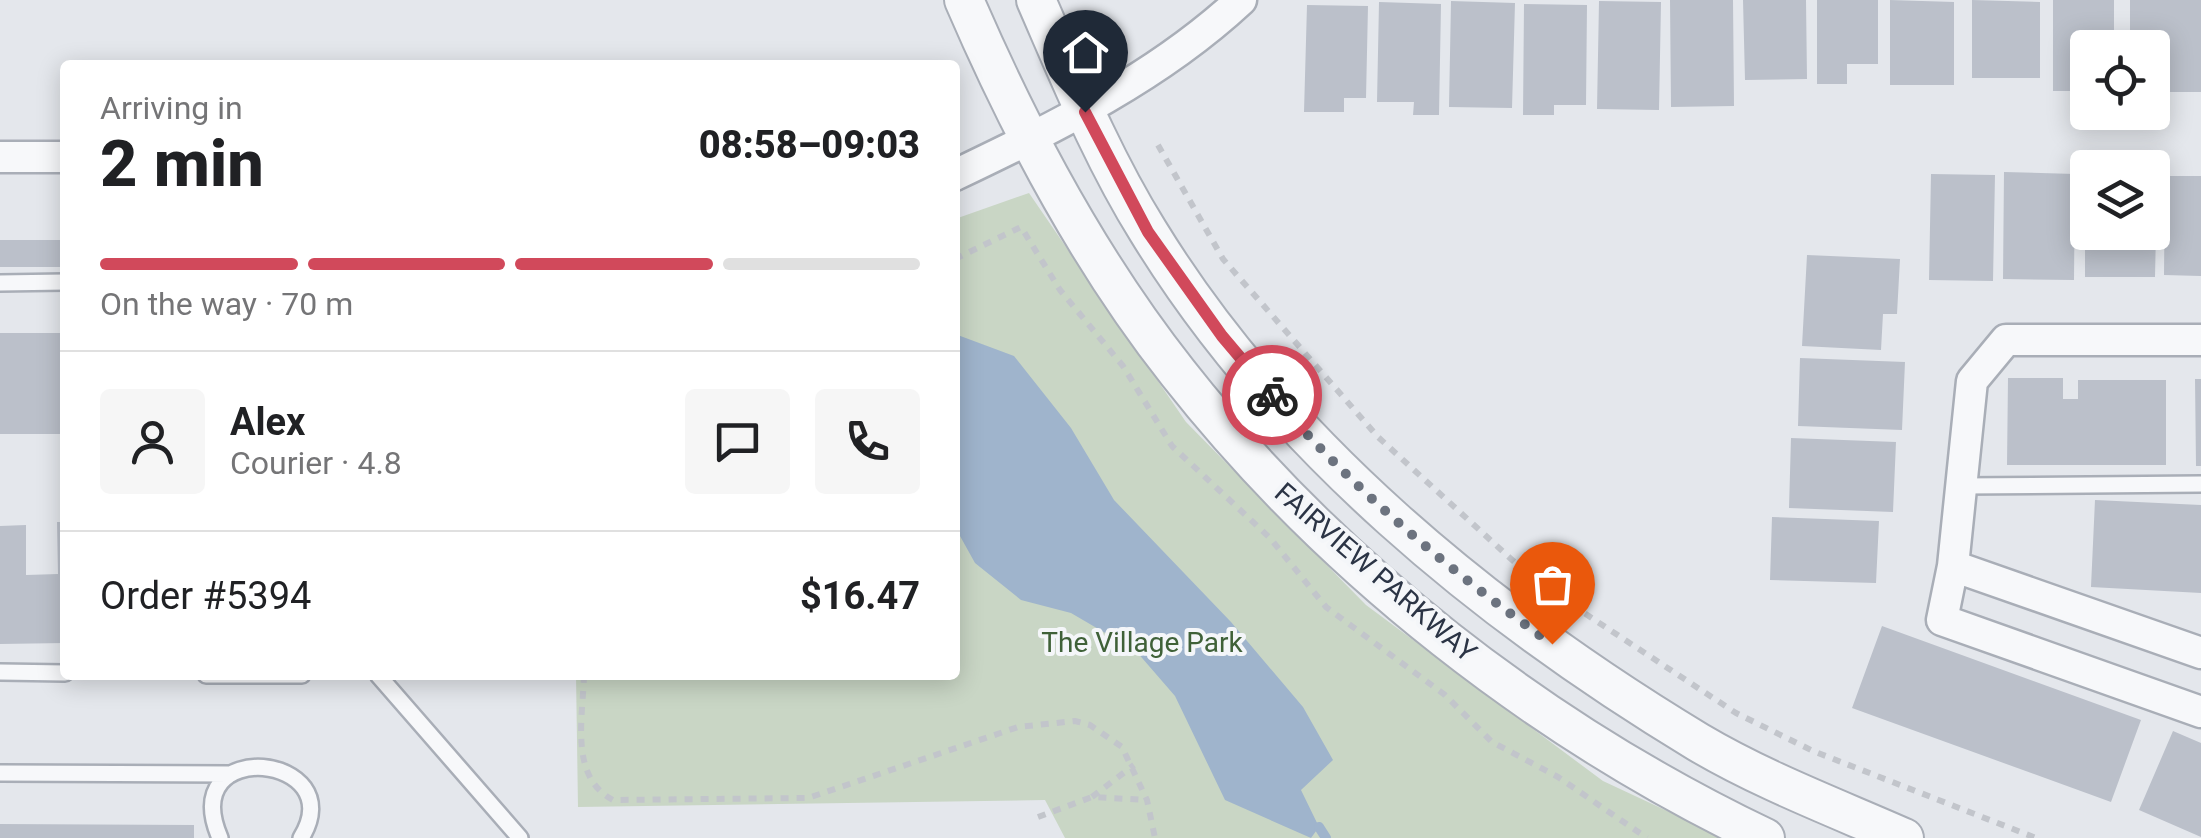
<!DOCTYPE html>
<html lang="en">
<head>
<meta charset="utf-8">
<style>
	:root { --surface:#fff; --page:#f6f6f6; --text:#202124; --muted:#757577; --line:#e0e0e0; --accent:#d1495b }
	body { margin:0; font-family:Roboto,sans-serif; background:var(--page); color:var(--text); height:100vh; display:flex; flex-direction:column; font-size:38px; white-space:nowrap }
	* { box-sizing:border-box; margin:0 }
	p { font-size:32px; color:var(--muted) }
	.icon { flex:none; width:55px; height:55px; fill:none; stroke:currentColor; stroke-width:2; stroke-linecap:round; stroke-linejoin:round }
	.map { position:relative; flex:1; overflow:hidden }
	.panel { position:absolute; left:60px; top:60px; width:900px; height:620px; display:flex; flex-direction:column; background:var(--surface); border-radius:10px; box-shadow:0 5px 25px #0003 }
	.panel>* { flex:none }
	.controls { position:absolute; left:2070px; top:30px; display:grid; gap:20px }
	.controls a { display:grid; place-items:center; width:100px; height:100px; border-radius:10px; background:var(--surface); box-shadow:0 5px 25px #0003; font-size:50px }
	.pin { position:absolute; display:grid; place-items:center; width:85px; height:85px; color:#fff; margin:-102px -42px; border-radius:50% 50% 50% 0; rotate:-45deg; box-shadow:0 0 10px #0007 }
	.pin .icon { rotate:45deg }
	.courier { position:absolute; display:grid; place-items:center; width:100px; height:100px; margin:-50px; border:8px solid #d1495b; border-radius:50%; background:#fff; color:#222; box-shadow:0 2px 12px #0007 }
	.summary em { font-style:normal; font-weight:800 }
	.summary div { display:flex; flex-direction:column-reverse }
	.summary { display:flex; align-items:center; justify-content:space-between; height:170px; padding:0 40px }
	h1 { font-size:65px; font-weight:800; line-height:75px }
	.bar { display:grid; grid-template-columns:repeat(4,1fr); gap:15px 10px; align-content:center; height:120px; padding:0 40px }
	.bar i { height:12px; border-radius:8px; background:var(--line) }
	.bar .current { background:var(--accent) }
	.bar p { grid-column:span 4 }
	.line { display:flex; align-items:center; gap:25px; padding:0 40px; border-top:2px solid var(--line) }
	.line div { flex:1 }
	.round { display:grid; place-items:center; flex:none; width:105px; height:105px; border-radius:10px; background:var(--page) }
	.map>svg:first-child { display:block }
</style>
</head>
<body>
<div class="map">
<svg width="2201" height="838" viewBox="0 0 2201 838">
	<rect width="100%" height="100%" fill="#e4e7ec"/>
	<!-- green -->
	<path fill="#c9d6c5" d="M1029 193 1186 422 1366 605 1603 781 1725 838H1065L1045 800 578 807 576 675H955V219Z"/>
	<!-- water -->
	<path fill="#9fb4cc" d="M955 334 1014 356 1071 428 1114 500 1231 622 1303 707 1333 760 1301 790 1319 827 1311 838 1225 800 1175 696 1136 651 1071 613 1021 600 975 563 955 527Z"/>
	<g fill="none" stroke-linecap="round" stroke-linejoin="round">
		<!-- stream -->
		<path stroke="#9fb4cc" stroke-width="10" d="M1319 827 1326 838"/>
	</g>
	<!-- building -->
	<path fill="#bbc0ca" d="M1670 0H1733L1734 106 1671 107Z
		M1743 0H1806L1807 79 1745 80Z
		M1817 0H1878V64H1847V84H1817Z
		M1890 0 1954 2V85H1890Z
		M1972 0 2040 2V78H1972Z
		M2053 0H2114V48H2088V91H2053Z
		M2130 0H2201V92H2152V48H2130Z
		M1451 1 1515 3 1512 108 1449 107Z
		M1599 1 1661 2 1659 110 1597 109Z
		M1379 2 1441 4 1439 115H1413L1414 102H1377Z
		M1524 4 1587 5 1586 105H1554V115H1523Z
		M1307 5 1368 6 1366 98H1344V112H1304Z
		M2004 172 2075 174 2074 280 2003 279Z
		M1931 174 1995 175 1993 281 1929 280Z
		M2165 176H2201V276L2164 275Z
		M2085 232H2156L2155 277H2085Z
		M0 240H65V267H0Z
		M1807 255 1900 259 1897 314H1883L1881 350 1802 346Z
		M0 333H65V434H0Z
		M1800 358 1905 362 1902 430 1798 426Z
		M2008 378H2063V399H2078V380H2166V465H2007Z
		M2195 379H2201V466H2196Z
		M1791 438 1896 442 1893 512 1789 508Z
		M2095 500 2201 505V593L2091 587Z
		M1772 517 1879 521 1876 583 1770 580Z
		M57 522H65V643L0 644V526L26 525V575L58 574Z
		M1882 626 2141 720 2111 802 1852 708Z
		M2173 731 2201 743V837L2139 810Z
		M0 824 194 825V838H0Z"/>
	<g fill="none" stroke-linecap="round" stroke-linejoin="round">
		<!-- service casing -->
		<g stroke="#a9aeb7" stroke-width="20">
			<path id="service" d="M0 283 65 282
				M1961 486 2201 484
				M0 672 65 673
				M206 675H302
				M378 675 520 838
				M0 773 231 774
				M220 838C175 734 353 754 301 838"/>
		</g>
		<!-- minor casing -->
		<g stroke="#a9aeb7" stroke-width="35">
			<path id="minor" d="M0 157H65
				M955 175C1057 126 1157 78 1241 0
				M2201 340H2006L1972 381 1953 566 1942 620 2201 712
				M1953 566 2201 653"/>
		</g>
		<!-- tertiary casing -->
		<g stroke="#a9aeb7" stroke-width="42">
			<path id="tertiary" d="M964 0C1020 130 1090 262 1178 373 1332 569 1541 731 1765 838
				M1036 0C1070 78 1103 159 1148 231 1279 445 1486 614 1698 742 1762 780 1836 808 1904 838"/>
		</g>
		<!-- path -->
		<path stroke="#c2c5cb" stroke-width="6" stroke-dasharray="8 8" stroke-linecap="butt" d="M1158 145 1223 259 1378 437 1534 580 1736 713 1813 751 2036 838
			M955 259 1021 227 1060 290 1123 366 1172 446 1270 538 1326 607 1445 695 1492 742 1558 777 1647 838
			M584 675C583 717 569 777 613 800L808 798 1018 727 1075 721 1090 725 1122 747 1147 800 1155 838
			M1092 797 1134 765
			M1038 817 1092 797 1147 800"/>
		<!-- service -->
		<use href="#service" stroke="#f7f8fa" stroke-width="15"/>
		<!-- minor -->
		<use href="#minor" stroke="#f7f8fa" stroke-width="30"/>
		<!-- tertiary -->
		<use href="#tertiary" stroke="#f7f8fa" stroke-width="38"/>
	</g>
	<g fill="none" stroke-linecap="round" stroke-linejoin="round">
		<!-- done -->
		<path stroke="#6c737f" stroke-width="10" stroke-dasharray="0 18" d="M1272 395C1352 489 1451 572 1552 644"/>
		<!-- route -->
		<path stroke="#d1495b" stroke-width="12" d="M1085 112 1148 232 1222 336 1272 395"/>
	</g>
	<g text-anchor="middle" stroke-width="8" stroke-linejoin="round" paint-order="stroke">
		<!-- street labels -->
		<g font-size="28" fill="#2b3445" stroke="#f4f6f9">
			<text transform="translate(1376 572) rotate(41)" y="10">FAIRVIEW PARKWAY</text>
		</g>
		<!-- park labels -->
		<g font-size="28" fill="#3f6138" stroke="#f4f6f9">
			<text x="1142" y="652">The Village Park</text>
		</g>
	</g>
</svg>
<div class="controls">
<a><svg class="icon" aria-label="locate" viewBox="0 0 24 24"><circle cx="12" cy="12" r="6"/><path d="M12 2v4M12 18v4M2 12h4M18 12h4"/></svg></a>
<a><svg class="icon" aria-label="layers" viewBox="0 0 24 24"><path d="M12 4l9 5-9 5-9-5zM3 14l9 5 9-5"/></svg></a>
</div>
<div class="pin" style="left:1552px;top:644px;background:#ea580c"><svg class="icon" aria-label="bag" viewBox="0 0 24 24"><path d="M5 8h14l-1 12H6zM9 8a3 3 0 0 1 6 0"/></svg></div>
<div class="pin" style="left:1085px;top:112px;background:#1f2937"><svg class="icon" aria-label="home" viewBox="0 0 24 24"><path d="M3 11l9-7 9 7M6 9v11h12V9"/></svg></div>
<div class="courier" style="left:1272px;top:395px"><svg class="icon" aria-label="bike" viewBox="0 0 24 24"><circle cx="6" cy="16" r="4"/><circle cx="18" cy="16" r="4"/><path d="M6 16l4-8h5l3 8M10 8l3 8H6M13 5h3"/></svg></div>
<section class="panel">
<div class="summary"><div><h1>2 min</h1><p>Arriving in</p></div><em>08:58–09:03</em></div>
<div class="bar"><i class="current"></i><i class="current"></i><i class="current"></i><i></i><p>On the way · 70 m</p></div>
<div class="line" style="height:180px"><a class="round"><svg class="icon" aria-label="person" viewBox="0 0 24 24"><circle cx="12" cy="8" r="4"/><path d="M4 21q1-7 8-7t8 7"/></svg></a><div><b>Alex</b><p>Courier · 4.8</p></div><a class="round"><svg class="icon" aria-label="chat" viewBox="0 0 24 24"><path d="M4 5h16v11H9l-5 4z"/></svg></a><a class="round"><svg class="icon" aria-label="phone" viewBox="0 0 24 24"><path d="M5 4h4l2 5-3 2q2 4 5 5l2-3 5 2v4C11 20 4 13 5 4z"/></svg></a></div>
<div class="line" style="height:130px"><div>Order #5394</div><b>$16.47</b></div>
</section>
</div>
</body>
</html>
